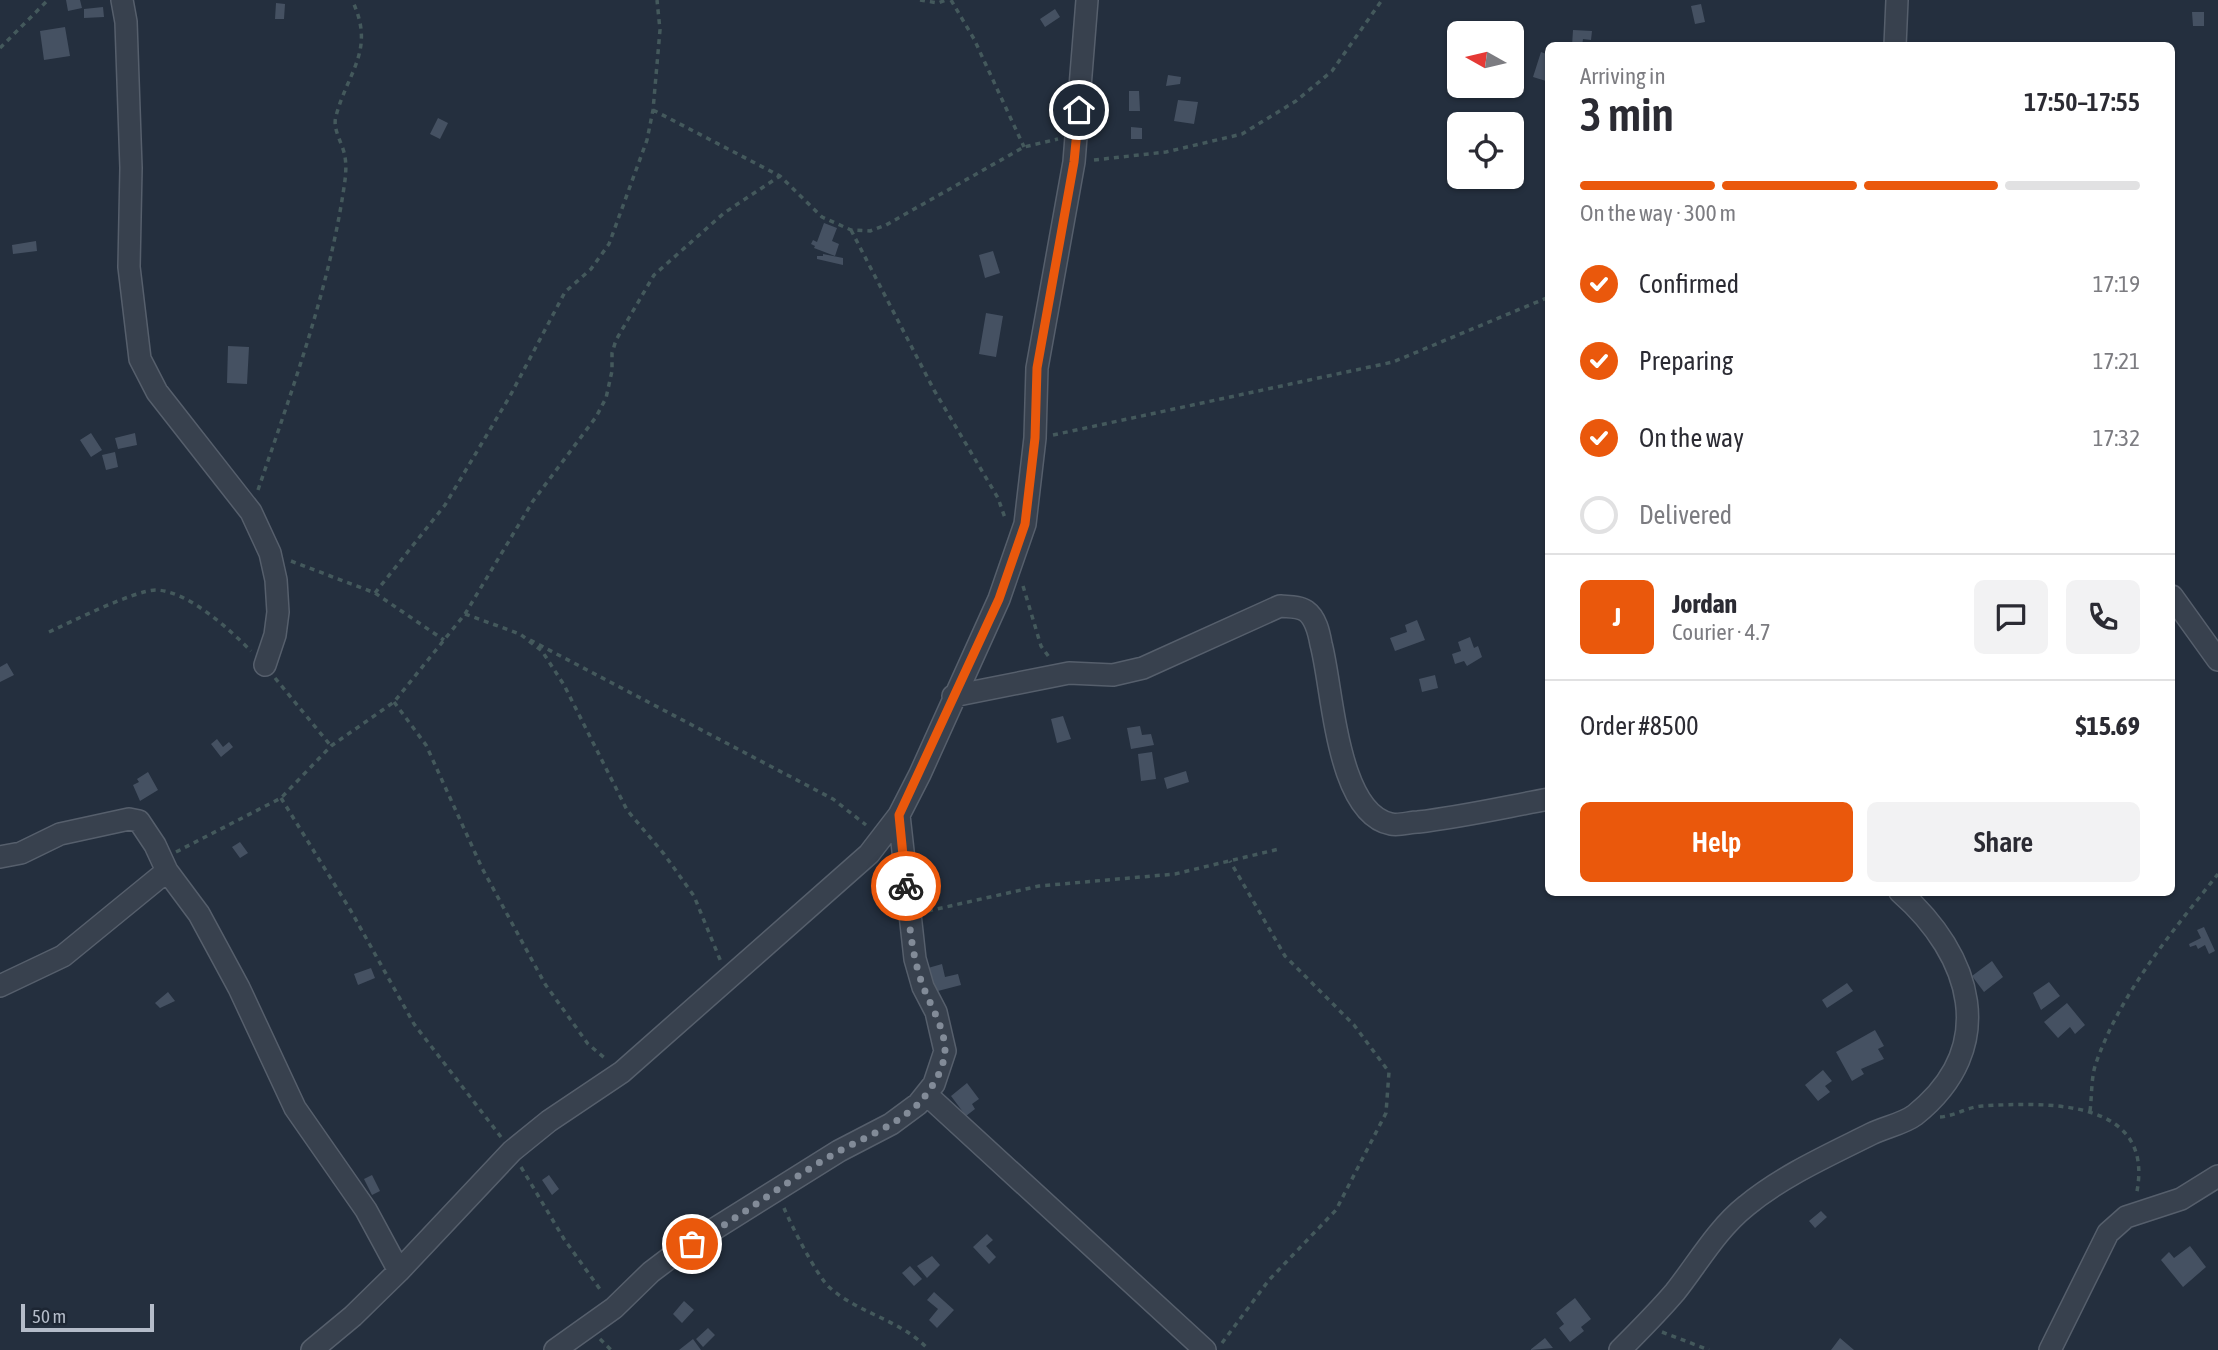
<!DOCTYPE html>
<html lang="en">
<head>
<meta charset="utf-8">
<style>
	:root { --surface:#fff; --page:#f2f2f3; --text:#2b2b33; --muted:#7c7c81; --line:#e1e1e2; --accent:#ea580c }
	body { margin:0; font-family:"Asap Condensed",sans-serif; background:var(--page); color:var(--text); height:100vh; display:flex; flex-direction:column; font-size:26px; white-space:nowrap }
	* { box-sizing:border-box; margin:0 }
	p { font-size:23px; color:var(--muted) }
	.icon { flex:none; width:38px; height:38px; fill:none; stroke:currentColor; stroke-width:2; stroke-linecap:round; stroke-linejoin:round }
	.map { position:relative; flex:1; overflow:hidden }
	.sheet { position:absolute; left:1545px; top:42px; width:630px; height:854px; display:flex; flex-direction:column; background:var(--surface); border-radius:10px; box-shadow:0 2px 5px #0004 }
	.sheet>* { flex:none }
	.needle { width:46px; rotate:278deg }
	.fabs { position:absolute; left:1447px; top:21px; display:grid; gap:14px }
	.fabs a { display:grid; place-items:center; width:77px; height:77px; border-radius:10px; background:var(--surface); box-shadow:0 2px 5px #0004; font-size:35px }
	.scale { position:absolute; left:21px; bottom:18px; width:133px; box-sizing:border-box; padding-left:7px; border:4px solid #b4bcc9; border-top:0; font-size:19px; line-height:24px; white-space:nowrap; color:#b4bcc9; -webkit-text-stroke:5px #1d2633; paint-order:stroke }
	.pin { position:absolute; display:grid; place-items:center; width:60px; height:60px; color:#fff; margin:-30px; border:4px solid #fff; border-radius:50%; box-shadow:0 2px 7px #0007 }
	.courier { position:absolute; display:grid; place-items:center; width:70px; height:70px; margin:-35px; border:5px solid #ea580c; border-radius:50%; background:#fff; color:#222; box-shadow:0 2px 9px #0007 }
	.headline em { font-style:normal; font-weight:600 }
	.headline div { display:flex; flex-direction:column-reverse }
	.headline { display:flex; align-items:center; justify-content:space-between; height:119px; padding:0 35px }
	h1 { font-size:46px; font-weight:600; line-height:52px }
	.bar { display:grid; grid-template-columns:repeat(4,1fr); gap:10px 7px; align-content:center; height:84px; padding:0 35px }
	.bar i { height:9px; border-radius:5px; background:var(--line) }
	.bar .on { background:var(--accent) }
	.bar p { grid-column:span 4 }
	.line { display:flex; align-items:center; gap:18px; padding:0 35px; border-top:2px solid var(--line) }
	.line div { flex:1 }
	.round { display:grid; place-items:center; flex:none; width:74px; height:74px; border-radius:10px; background:var(--page) }
	ol { padding:0 35px; list-style:none }
	li { display:flex; align-items:center; gap:21px; height:77px }
	li p { margin-inline-start:auto }
	li .icon { padding:7px; border-radius:50%; background:var(--accent); color:#fff; stroke-width:4 }
	li:last-child { color:var(--muted) }
	li i { width:38px; height:38px; border:4px solid var(--line); border-radius:50% }
	.cta { display:flex; gap:14px; margin-top:auto; padding:14px 35px }
	.cta a { flex:1; height:80px; border-radius:10px; background:var(--accent); color:#fff; font-size:28px; font-weight:600; line-height:80px; text-align:center }
	.cta a+a { background:var(--page); color:var(--text) }
	.map>svg:first-child { display:block }
</style>
</head>
<body>
<div class="map">
<svg width="2218" height="1350" viewBox="0 0 2218 1350">
	<rect width="100%" height="100%" fill="#242f3e"/>
	<!-- building -->
	<path fill="#455162" d="M66 0H80L82 8 68 11Z
		M276 3 285 4 284 19H275Z
		M1701 4 1705 22 1695 24 1691 6Z
		M103 7 104 17 84 18V9Z
		M1055 9 1060 17 1045 27 1040 19Z
		M2192 12H2204V26H2193Z
		M65 27 70 56 44 60 40 31Z
		M1573 30 1592 31 1591 40 1583 39 1582 46H1572Z
		M1541 52 1549 55 1546 81 1533 77Z
		M1168 75 1181 77 1180 84 1166 86Z
		M1129 91H1139L1140 111H1129Z
		M1178 100 1198 102 1194 124 1174 121Z
		M438 118 448 123 440 139 430 134Z
		M1131 127 1142 128V139H1131Z
		M824 223 837 228 832 241 839 244 835 256 814 248 815 246 811 244 813 240 817 242Z
		M36 241 37 251 13 254 12 245Z
		M993 251 1000 273 985 278 979 255Z
		M823 254 843 258V265L817 259V256H823Z
		M986 313 1003 316 996 357 979 354Z
		M228 346 249 347 247 384 227 383Z
		M91 433 102 450 91 457 80 440Z
		M135 433 137 445 118 449 115 438Z
		M115 452 118 467 106 470 102 455Z
		M1417 620 1425 640 1395 651 1390 638 1407 632 1405 625Z
		M1470 637 1474 648 1478 646 1482 657 1467 666 1464 661 1455 664 1452 654 1461 651 1458 642Z
		M7 663 14 675 0 682V667Z
		M1435 675 1438 688 1422 692 1419 679Z
		M1063 716 1071 739 1057 743 1051 719Z
		M1140 726 1142 735 1151 734 1154 745 1131 749 1127 728Z
		M217 739 223 747 229 742 233 747 221 757 211 744Z
		M1152 752 1156 779 1141 781 1138 754Z
		M1186 771 1189 782 1167 789 1164 778Z
		M148 772 158 790 140 801 133 785 139 782 137 779Z
		M240 842 248 853 240 858 232 847Z
		M2204 927 2215 951 2209 954 2205 945 2198 949 2196 945 2190 947 2189 944 2201 938 2197 930Z
		M1992 961 2003 977 1984 992 1972 976Z
		M942 964 945 977 958 974 961 985 934 992 928 968Z
		M371 968 375 978 358 985 354 974Z
		M2049 982 2060 996 2041 1010 2033 993Z
		M1847 983 1853 991 1827 1008 1822 1000Z
		M168 992 175 1001 160 1008 155 1003Z
		M2067 1003 2085 1025 2075 1034 2070 1027 2058 1038 2044 1022Z
		M1875 1030 1884 1046 1878 1049 1884 1059 1861 1069 1864 1074 1852 1081 1836 1052Z
		M1823 1070 1832 1081 1825 1086 1830 1092 1818 1101 1805 1085Z
		M967 1083 979 1099 972 1104 975 1109 966 1116 951 1096Z
		M372 1175 380 1191 372 1195 364 1179Z
		M549 1175 559 1189 552 1195 542 1180Z
		M1821 1211 1827 1217 1815 1228 1809 1221Z
		M987 1234 993 1240 986 1246 996 1257 989 1264 973 1247Z
		M2190 1246 2206 1267 2183 1287 2161 1260 2169 1252 2174 1258Z
		M932 1256 940 1265 927 1278 917 1266Z
		M910 1266 922 1279 914 1286 902 1273Z
		M934 1292 954 1310 937 1328 929 1320 938 1309 927 1300Z
		M1575 1298 1591 1319 1581 1327 1584 1331 1570 1342 1559 1328 1564 1324 1556 1313Z
		M684 1301 694 1310 682 1323 673 1314Z
		M708 1328 715 1335 703 1347 696 1339Z
		M1545 1338 1553 1348 1530 1350Z
		M1840 1338 1854 1350H1831Z
		M693 1339 701 1350H679Z"/>
	<g fill="none" stroke-linecap="round" stroke-linejoin="round">
		<!-- minor casing -->
		<g stroke="#565f6c" stroke-width="24">
			<path id="minor" d="M122 0 126 22 131 168 129 267 140 359 157 392 251 512 270 553 276 580 278 612 275 635 265 665
				M1895 46 1897 0
				M2172 596 2218 660
				M953 696 1069 673 1113 675 1143 668 1280 606C1288 607 1299 606 1306 611 1316 618 1319 633 1321 644 1333 688 1336 813 1391 824 1399 826 1410 822 1418 822 1462 817 1505 807 1549 799
				M0 857 21 853 60 834 129 819 139 821 155 845 167 871 199 914 239 988 295 1108 366 1210 399 1271
				M0 986 63 956 167 871
				M926 1094 1205 1350
				M312 1350 353 1316 399 1271 512 1151 549 1121 622 1072 869 854 899 815 920 774 999 599 1025 524 1035 438 1037 368 1074 162 1087 0
				M555 1350 614 1308 651 1272 676 1253 839 1151 891 1124 918 1104 934 1084 945 1051 936 1012 923 987 915 959 899 815
				M1620 1350C1639 1331 1658 1312 1675 1292 1698 1263 1717 1229 1746 1206 1782 1176 1829 1155 1871 1134 1885 1127 1903 1124 1915 1115 2000 1047 1972 955 1900 892
				M2050 1350 2108 1233 2126 1217 2181 1199 2218 1176"/>
		</g>
		<!-- path -->
		<path stroke="#44595c" stroke-width="3.5" stroke-dasharray="5 5" stroke-linecap="butt" d="M920 0 938 3 946 0
			M951 0 974 39 1024 147
			M0 48 48 0
			M653 110 780 176 822 217 851 230 870 231 886 225 1024 147 1058 139
			M1094 160 1166 152 1242 134 1296 101 1332 71 1382 0
			M851 230 934 390 998 498 1005 518
			M1053 435 1393 362 1549 297
			M258 490C291 393 327 295 343 194 345 181 347 169 345 157 343 143 332 130 336 116 348 71 376 50 352 0
			M291 561 375 593 444 640
			M1023 586 1041 646 1049 657
			M375 593 445 505 510 396 565 292 591 269 609 244 647 140 653 110 660 30 657 0
			M465 614 520 634 542 651 564 685 627 810 664 854 694 896 721 962
			M49 632C71 622 135 590 156 590 188 591 229 629 251 651
			M530 640 833 799 866 825
			M275 678 331 746
			M394 702 426 745 482 868 545 984 588 1044 607 1060
			M281 798 351 911 414 1024 501 1137
			M176 852 281 798 331 746 394 702 465 614 533 501 596 417 606 398 612 371V353L616 340 654 275 724 213 780 176
			M928 911 1039 886 1175 874 1279 849
			M2090 1111C2092 1096 2091 1077 2096 1063 2121 992 2172 932 2218 874
			M1940 1117C1955 1116 1967 1107 1982 1106 2047 1102 2158 1098 2136 1196
			M521 1167 564 1239 602 1292
			M784 1208C791 1225 817 1276 829 1287 860 1315 899 1318 929 1350
			M1662 1332 1709 1350
			M600 1339 611 1350
			M1222 1343 1269 1280 1336 1210 1386 1113 1389 1072 1354 1025 1285 956 1230 861"/>
		<!-- minor -->
		<use href="#minor" stroke="#38414e" stroke-width="21"/>
	</g>
	<g fill="none" stroke-linecap="round" stroke-linejoin="round">
		<!-- done -->
		<path stroke="#828b98" stroke-width="7" stroke-dasharray="0 12.6" d="M692 1244C739 1218 781 1185 827 1158 857 1140 894 1128 919 1103 931 1090 944 1070 945 1051 945 1028 931 1007 923 986 911 954 909 920 906 886"/>
		<!-- route -->
		<path stroke="#ea580c" stroke-width="9" d="M906 886 899 815 999 599 1025 524 1035 438 1037 368 1074 162 1079 110"/>
	</g>
</svg>
<div class="fabs">
<a><svg class="needle" viewBox="-14 -14 28 28"><path d="M0-13l5 13h-10z" fill="#e53935"/><path d="M0 13l5-13h-10z" fill="#7c7c81"/></svg></a>
<a><svg class="icon" aria-label="locate" viewBox="0 0 24 24"><circle cx="12" cy="12" r="6"/><path d="M12 2v4M12 18v4M2 12h4M18 12h4"/></svg></a>
</div>
<div class="scale">50 m</div>
<div class="pin" style="left:692px;top:1244px;background:#ea580c"><svg class="icon" aria-label="bag" viewBox="0 0 24 24"><path d="M5 8h14l-1 12H6zM9 8a3 3 0 0 1 6 0"/></svg></div>
<div class="pin" style="left:1079px;top:110px;background:#1f2937"><svg class="icon" aria-label="home" viewBox="0 0 24 24"><path d="M3 11l9-7 9 7M6 9v11h12V9"/></svg></div>
<div class="courier" style="left:906px;top:886px"><svg class="icon" aria-label="bike" viewBox="0 0 24 24"><circle cx="6" cy="16" r="4"/><circle cx="18" cy="16" r="4"/><path d="M6 16l4-8h5l3 8M10 8l3 8H6M13 5h3"/></svg></div>
<section class="sheet">
<div class="headline"><div><h1>3 min</h1><p>Arriving in</p></div><em>17:50–17:55</em></div>
<div class="bar"><i class="on"></i><i class="on"></i><i class="on"></i><i></i><p>On the way · 300 m</p></div>
<ol>
<li><svg class="icon" aria-label="check" viewBox="0 0 24 24"><path d="M5 12l5 5 9-10"/></svg>Confirmed<p>17:19</p></li>
<li><svg class="icon" aria-label="check" viewBox="0 0 24 24"><path d="M5 12l5 5 9-10"/></svg>Preparing<p>17:21</p></li>
<li><svg class="icon" aria-label="check" viewBox="0 0 24 24"><path d="M5 12l5 5 9-10"/></svg>On the way<p>17:32</p></li>
<li><i></i>Delivered</li>
</ol>
<div class="line" style="height:126px"><b class="round" style="background:var(--accent);color:#fff">J</b><div><b>Jordan</b><p>Courier · 4.7</p></div><a class="round"><svg class="icon" aria-label="chat" viewBox="0 0 24 24"><path d="M4 5h16v11H9l-5 4z"/></svg></a><a class="round"><svg class="icon" aria-label="phone" viewBox="0 0 24 24"><path d="M5 4h4l2 5-3 2q2 4 5 5l2-3 5 2v4C11 20 4 13 5 4z"/></svg></a></div>
<div class="line" style="height:91px"><div>Order #8500</div><b>$15.69</b></div>
<div class="cta"><a>Help</a><a>Share</a></div>
</section>
</div>
</body>
</html>
